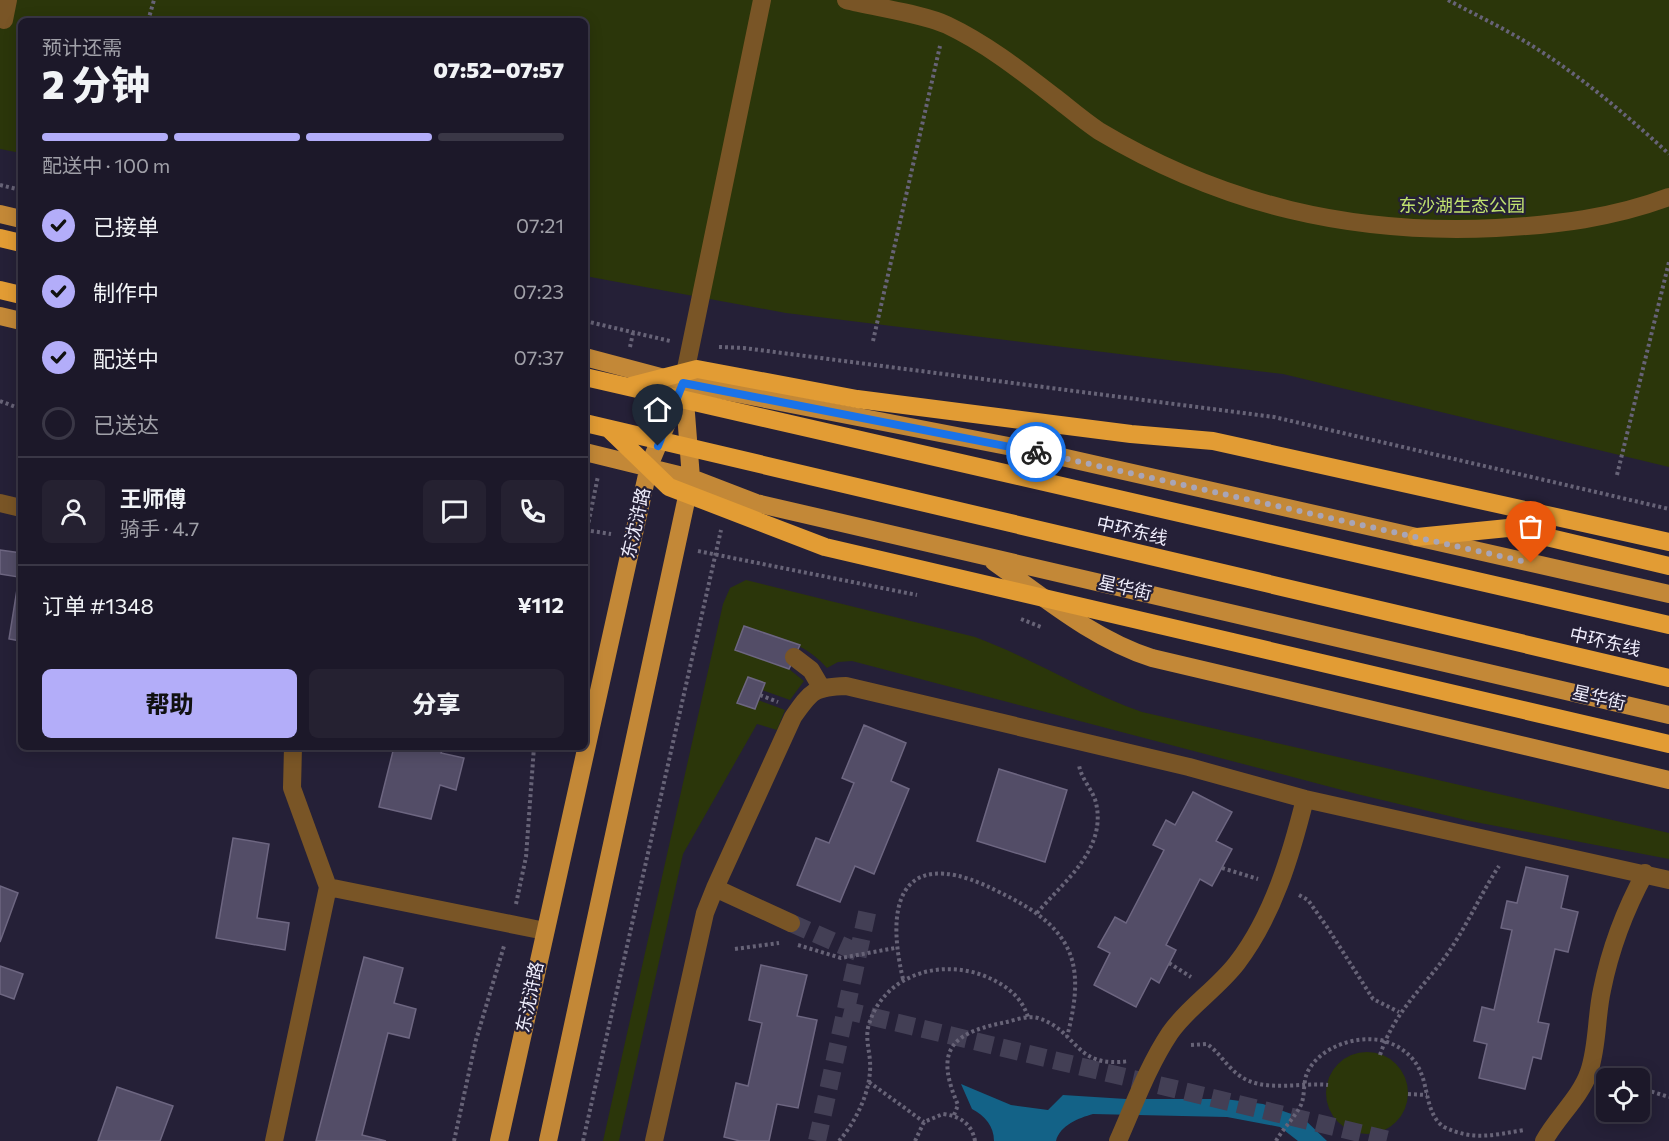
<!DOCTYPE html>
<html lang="zh">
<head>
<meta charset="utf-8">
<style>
	:root { --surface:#1c1829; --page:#252131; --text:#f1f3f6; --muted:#a0a0a8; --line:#3a3746; --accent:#b3adf9 }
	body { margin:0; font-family:Commissioner,"Noto Sans SC",sans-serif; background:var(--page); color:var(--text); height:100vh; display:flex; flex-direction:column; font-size:22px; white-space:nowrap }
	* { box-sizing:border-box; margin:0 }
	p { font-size:20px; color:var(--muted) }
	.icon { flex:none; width:33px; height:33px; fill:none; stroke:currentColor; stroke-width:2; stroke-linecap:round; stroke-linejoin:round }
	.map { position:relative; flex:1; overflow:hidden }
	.side { position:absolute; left:18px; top:18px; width:570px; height:732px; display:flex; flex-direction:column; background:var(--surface); border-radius:9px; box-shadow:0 3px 15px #0003,0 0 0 2px var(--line) }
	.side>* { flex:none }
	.buttons { position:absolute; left:1596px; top:1068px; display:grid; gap:12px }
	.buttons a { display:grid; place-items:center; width:54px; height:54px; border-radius:9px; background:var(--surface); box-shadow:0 3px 15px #0003,0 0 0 2px var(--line); font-size:30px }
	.pin { position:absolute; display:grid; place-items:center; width:51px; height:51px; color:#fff; margin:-62px -26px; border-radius:50% 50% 50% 0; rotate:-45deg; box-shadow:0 0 6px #0007 }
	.pin .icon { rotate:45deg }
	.courier { position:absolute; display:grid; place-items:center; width:60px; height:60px; margin:-30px; border:4px solid #1a73e8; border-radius:50%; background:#fff; color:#222; box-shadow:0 2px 8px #0007 }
	.head em { font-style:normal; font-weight:800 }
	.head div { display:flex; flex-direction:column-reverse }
	.head { display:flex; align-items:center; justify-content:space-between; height:102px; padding:0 24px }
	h1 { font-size:39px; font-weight:800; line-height:45px }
	.bar { display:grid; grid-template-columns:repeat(4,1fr); gap:9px 6px; align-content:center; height:72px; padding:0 24px }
	.bar i { height:8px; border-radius:4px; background:var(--line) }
	.bar .selected { background:var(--accent) }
	.bar p { grid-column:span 4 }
	.line { display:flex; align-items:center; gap:15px; padding:0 24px; border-top:2px solid var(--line) }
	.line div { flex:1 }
	.round { display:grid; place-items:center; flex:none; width:63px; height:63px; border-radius:9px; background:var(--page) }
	ol { padding:0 24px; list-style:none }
	li { display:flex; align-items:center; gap:18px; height:66px }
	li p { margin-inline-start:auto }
	li .icon { padding:6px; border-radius:50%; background:var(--accent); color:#111; stroke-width:4 }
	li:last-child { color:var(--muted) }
	li i { width:33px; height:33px; border:3px solid var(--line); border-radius:50% }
	.cta { display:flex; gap:12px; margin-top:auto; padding:12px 24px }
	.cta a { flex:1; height:69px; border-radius:9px; background:var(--accent); color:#111; font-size:24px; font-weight:800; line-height:69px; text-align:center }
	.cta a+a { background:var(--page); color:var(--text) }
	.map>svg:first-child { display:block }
</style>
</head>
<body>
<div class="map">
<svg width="1669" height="1141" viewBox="0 0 1669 1141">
	<rect width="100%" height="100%" fill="#252037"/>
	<!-- green -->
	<path fill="#2b360a" d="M0 0H1669V467L1283 374 786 313 585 276V21H21V153L0 149Z
		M746 580 975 637C1032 658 1084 692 1142 712L1669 833V859L1470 821 1357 794 852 661 838 662 827 668C806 643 775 636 744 626L736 650 789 669 804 681 790 700 762 690 765 683 748 677 738 702 758 700 785 710 777 730 757 724 683 854 619 1141H603L723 604 730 588Z
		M1326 1093a41 41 0 1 1 82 0a41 41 0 1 1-82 0Z"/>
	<!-- water -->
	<path fill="#136287" d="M961 1084 1011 1105 1048 1110 1063 1095 1126 1099H1225L1263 1104 1303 1118 1327 1141H1298L1280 1127 1227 1117 1093 1114C1079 1118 1060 1125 1056 1141H994C994 1126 985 1116 972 1109Z"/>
	<!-- building -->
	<path fill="#534d67" stroke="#6d6681" stroke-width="1.5" d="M0 550 21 553V641L9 639 19 577 0 574Z
		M744 626 800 645 789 669 735 650Z
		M748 677 765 683 755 709 737 703Z
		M864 725 906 743 891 781 909 789 874 874 855 866 840 902 797 885 816 838 829 843 854 783 842 778Z
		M394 747H443L441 753 464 758 456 790 440 785 431 819 379 807Z
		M999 769 1067 790 1045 862 977 841Z
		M1193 792 1232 812 1216 841 1232 849 1212 886 1200 879 1166 945 1176 950 1159 983 1151 978 1136 1007 1094 985 1110 953 1098 947 1115 917 1126 923 1164 850 1153 845 1166 820 1175 825Z
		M233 838 269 844 257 918 289 923 285 950 216 938Z
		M1526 867 1568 876 1561 908 1578 912 1568 952 1555 949 1538 1022 1549 1024 1541 1059 1533 1057 1525 1089 1479 1078 1487 1044 1474 1041 1482 1007 1494 1010 1512 930 1501 928 1507 901 1517 903Z
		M0 886 18 893 0 942Z
		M364 957 403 968 394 1003 416 1009 409 1038 388 1033 362 1135 386 1141H316Z
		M761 965 807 975 797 1016 817 1020 798 1108 777 1104 769 1141H740L724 1137 736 1083 748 1086 762 1023 749 1020Z
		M0 966 23 974 14 999 0 994Z
		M117 1087 173 1106 160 1141H98Z"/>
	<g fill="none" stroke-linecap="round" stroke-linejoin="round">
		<!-- minor-tunnel -->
		<path stroke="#433f55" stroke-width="18" stroke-dasharray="18 9" stroke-linecap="butt" d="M791 923 857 952
			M844 1010 1393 1141
			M817 1141 869 904"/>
		<!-- path -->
		<path stroke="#676377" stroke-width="4" stroke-dasharray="3 3" stroke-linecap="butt" d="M1448 0C1472 13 1497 25 1521 39 1575 71 1623 112 1669 154
			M148 21 154 0
			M0 185 21 190
			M585 321 670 341
			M873 341 940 46
			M630 347 633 333
			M719 347 744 348 1274 417 1669 509
			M0 401 21 409
			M1617 475 1669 262
			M585 530 611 534
			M585 540 598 476
			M698 551 917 595
			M1021 619 1041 627
			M760 695 778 702
			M1222 868 1258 879
			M1299 895 1308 900 1327 927 1373 999 1399 1012
			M516 904 526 857 534 747
			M1037 913C1063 882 1107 850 1096 803 1093 790 1081 779 1079 765
			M798 945 841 958 895 948
			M735 949 779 943
			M1169 963 1191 977
			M903 979C882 890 910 845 1001 893 1030 907 1063 927 1072 960 1079 985 1073 1013 1067 1037
			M1191 1045 1207 1044C1220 1053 1227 1067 1240 1076 1264 1093 1301 1082 1328 1085
			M1380 1055C1395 1009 1427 985 1452 947 1469 921 1482 892 1499 866
			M869 1082 924 1122
			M1640 1088 1669 1097
			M1408 1094 1427 1095
			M954 1115 958 1105C936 1054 947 1034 1002 1023 1013 1021 1026 1015 1038 1018 1079 1031 1073 1069 1129 1061
			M454 1141 476 1040 504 946
			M583 1141 721 530
			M839 1141C857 1120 872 1089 870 1061 869 1048 865 1037 869 1024 884 976 937 959 982 975 1003 983 1021 995 1028 1017
			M915 1141 924 1122 943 1114C960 1116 972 1124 975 1141
			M1276 1141C1283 1129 1293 1119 1300 1107 1306 1096 1302 1083 1308 1071 1321 1047 1354 1036 1380 1040 1398 1044 1414 1055 1421 1073 1428 1089 1427 1116 1444 1127 1473 1141 1494 1135 1524 1130"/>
		<!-- minor -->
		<path stroke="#795526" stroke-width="18" d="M846 0C873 7 924 14 947 25 987 44 1021 71 1056 98 1070 109 1084 121 1099 131 1223 205 1352 235 1496 228 1556 225 1613 218 1669 197
			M0 18 4 20 8 0
			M683 383 762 0
			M0 503 21 508
			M794 657 811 670 821 687
			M328 887 545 931
			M715 888 791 923
			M274 1141 328 887 292 788 293 747
			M654 1141 705 913 715 888 793 717C811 691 814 687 846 686L1189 767 1305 799 1669 880
			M1118 1141C1134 1105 1148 1066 1170 1033 1188 1007 1217 989 1237 963 1273 916 1291 855 1305 799
			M1544 1141C1557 1117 1580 1098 1589 1072 1598 1045 1596 1017 1602 990 1610 950 1626 908 1645 873"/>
		<!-- major -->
		<path stroke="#c38837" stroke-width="18" d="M0 214 21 219
			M0 316 21 321
			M585 357 683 383 1044 453 1669 594
			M585 452 691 478 756 503 1669 715
			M994 562C1045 598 1093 639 1152 658L1669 780
			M499 1141 649 466 683 385
			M548 1141 691 478 684 388"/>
		<!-- highway -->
		<path stroke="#e29c34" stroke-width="18" d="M0 238 21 243
			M0 290 21 295
			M585 377 1669 625
			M631 386 697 369 857 399 1131 434 1213 441 1669 542
			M585 423 1669 678
			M609 429 669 487 825 547 1669 744
			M1417 537 1508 528 1669 566"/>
	</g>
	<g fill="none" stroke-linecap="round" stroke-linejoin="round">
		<!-- done -->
		<path stroke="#a8a5b7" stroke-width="6" stroke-dasharray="0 10.8" d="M1036 452 1531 563"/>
		<!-- route -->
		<path stroke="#1a73e8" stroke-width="8" d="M658 446 683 383 1036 452"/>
	</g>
	<g text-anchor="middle" stroke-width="4.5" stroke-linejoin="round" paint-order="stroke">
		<!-- park labels -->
		<g font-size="18" fill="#c0e16f" stroke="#252037">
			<text x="1462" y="212">东沙湖生态公园</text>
		</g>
		<!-- street labels -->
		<g font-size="18" fill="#efedfc" stroke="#252037">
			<text transform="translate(636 523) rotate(-77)" y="6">东沈浒路</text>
			<text transform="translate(1132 531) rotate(13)" y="6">中环东线</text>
			<text transform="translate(1125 588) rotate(13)" y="6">星华街</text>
			<text transform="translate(1605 642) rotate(13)" y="6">中环东线</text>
			<text transform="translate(1599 698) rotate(13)" y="6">星华街</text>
			<text transform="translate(530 997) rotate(-78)" y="6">东沈浒路</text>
		</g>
	</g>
</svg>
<div class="buttons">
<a><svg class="icon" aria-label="locate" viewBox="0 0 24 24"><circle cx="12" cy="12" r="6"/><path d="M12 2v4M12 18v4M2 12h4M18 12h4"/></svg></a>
</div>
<div class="pin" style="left:1531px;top:563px;background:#ea580c"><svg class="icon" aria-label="bag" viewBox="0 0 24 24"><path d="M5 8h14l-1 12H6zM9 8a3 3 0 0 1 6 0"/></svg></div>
<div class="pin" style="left:658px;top:446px;background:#1f2937"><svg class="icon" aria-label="home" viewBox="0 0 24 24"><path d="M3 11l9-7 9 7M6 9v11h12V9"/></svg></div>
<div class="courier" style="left:1036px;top:452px"><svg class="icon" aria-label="bike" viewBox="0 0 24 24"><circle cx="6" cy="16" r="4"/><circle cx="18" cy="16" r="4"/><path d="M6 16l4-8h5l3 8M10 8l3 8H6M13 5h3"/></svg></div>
<section class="side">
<div class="head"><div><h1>2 分钟</h1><p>预计还需</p></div><em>07:52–07:57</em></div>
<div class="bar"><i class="selected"></i><i class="selected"></i><i class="selected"></i><i></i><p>配送中 · 100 m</p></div>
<ol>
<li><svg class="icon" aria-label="check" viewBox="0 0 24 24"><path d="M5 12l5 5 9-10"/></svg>已接单<p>07:21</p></li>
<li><svg class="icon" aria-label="check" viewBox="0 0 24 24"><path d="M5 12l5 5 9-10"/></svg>制作中<p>07:23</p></li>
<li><svg class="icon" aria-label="check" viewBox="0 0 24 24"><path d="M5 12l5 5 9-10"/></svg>配送中<p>07:37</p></li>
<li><i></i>已送达</li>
</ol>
<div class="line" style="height:108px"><a class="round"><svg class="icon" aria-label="person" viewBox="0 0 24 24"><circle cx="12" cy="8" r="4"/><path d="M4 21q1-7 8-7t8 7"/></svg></a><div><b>王师傅</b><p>骑手 · 4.7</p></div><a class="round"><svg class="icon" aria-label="chat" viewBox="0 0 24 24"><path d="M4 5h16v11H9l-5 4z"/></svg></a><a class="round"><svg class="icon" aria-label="phone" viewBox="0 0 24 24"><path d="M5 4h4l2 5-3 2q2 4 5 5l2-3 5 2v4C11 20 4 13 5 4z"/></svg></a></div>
<div class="line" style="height:78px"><div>订单 #1348</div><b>¥112</b></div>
<div class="cta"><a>帮助</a><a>分享</a></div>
</section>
</div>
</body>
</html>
